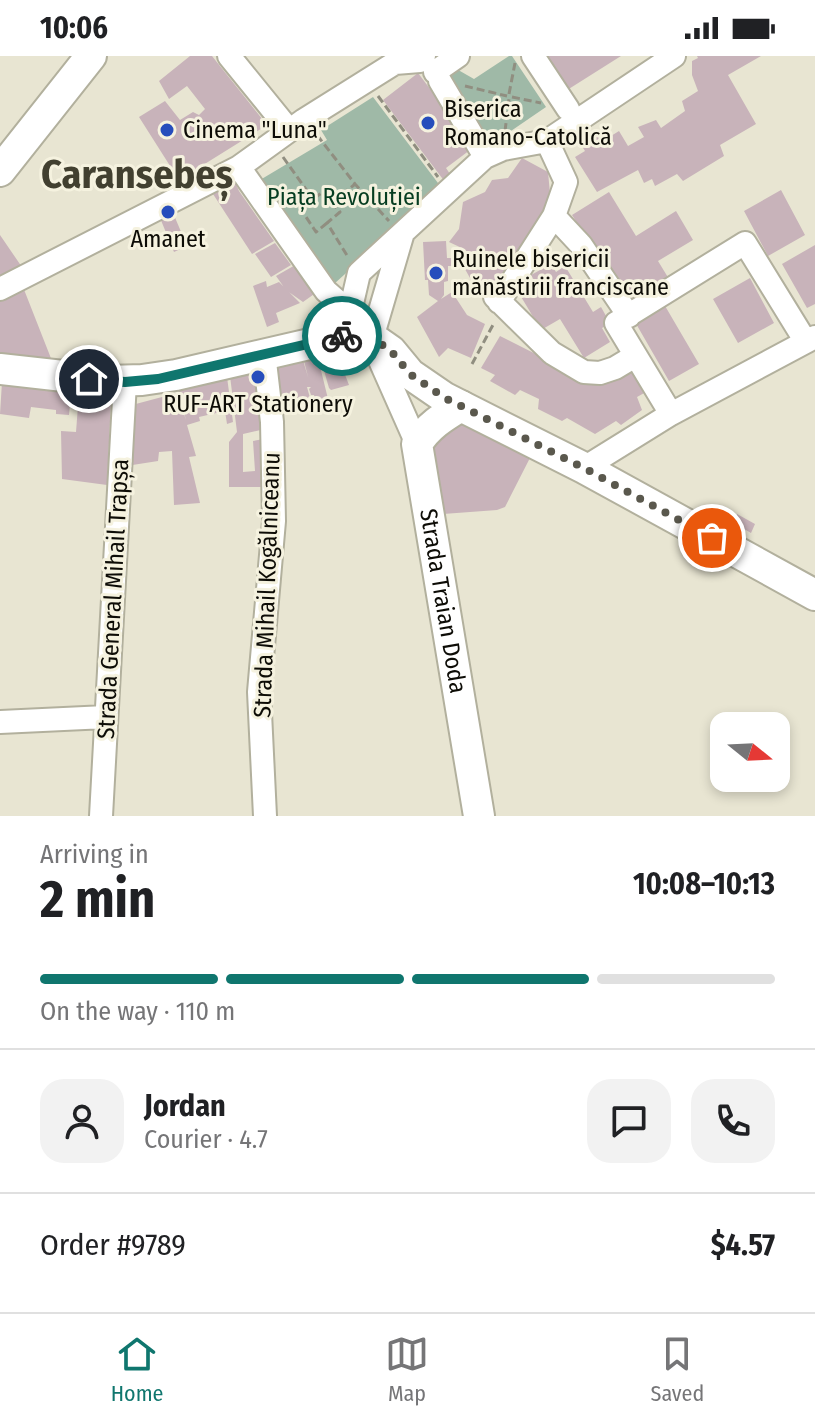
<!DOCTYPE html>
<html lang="en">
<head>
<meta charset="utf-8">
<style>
	:root { --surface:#fff; --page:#f2f2f2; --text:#202124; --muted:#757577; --line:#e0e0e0; --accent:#0f766e }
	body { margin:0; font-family:"Fira Sans Condensed",sans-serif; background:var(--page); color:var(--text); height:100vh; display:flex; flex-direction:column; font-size:30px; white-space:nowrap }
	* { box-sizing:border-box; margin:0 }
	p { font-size:26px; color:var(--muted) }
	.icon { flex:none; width:44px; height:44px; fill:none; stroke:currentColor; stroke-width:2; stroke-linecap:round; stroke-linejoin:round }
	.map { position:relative; height:760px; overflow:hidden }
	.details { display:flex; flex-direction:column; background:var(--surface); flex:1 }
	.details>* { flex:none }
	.needle { width:52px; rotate:108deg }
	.fabs { position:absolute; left:710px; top:656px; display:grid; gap:16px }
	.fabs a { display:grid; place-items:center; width:80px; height:80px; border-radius:16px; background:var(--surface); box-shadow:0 4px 12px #0003; font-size:40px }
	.pin { position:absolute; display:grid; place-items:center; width:68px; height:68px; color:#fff; margin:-34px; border:4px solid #fff; border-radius:50%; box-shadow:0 2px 8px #0007 }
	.courier { position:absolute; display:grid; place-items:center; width:80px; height:80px; margin:-40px; border:6px solid #0f766e; border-radius:50%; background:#fff; color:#222; box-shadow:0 2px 10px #0007 }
	.headline em { font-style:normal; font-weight:700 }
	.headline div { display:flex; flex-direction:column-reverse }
	.headline { display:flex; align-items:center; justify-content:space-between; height:136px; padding:0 40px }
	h1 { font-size:52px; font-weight:700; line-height:60px }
	.bar { display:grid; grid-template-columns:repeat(4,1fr); gap:12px 8px; align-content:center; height:96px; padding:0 40px }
	.bar i { height:10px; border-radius:6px; background:var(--line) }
	.bar .active { background:var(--accent) }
	.bar p { grid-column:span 4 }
	.line { display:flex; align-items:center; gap:20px; padding:0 40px; border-top:2px solid var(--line) }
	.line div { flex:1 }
	.round { display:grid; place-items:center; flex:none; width:84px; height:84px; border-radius:24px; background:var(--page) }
	.status { display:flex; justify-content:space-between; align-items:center; height:56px; padding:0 40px; background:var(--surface); direction:ltr }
	.status svg { height:22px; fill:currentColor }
	.tabs { display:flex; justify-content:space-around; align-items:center; height:112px; border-top:2px solid var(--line); background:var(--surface); font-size:22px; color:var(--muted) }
	.tabs a { display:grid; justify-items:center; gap:4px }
	.tabs .active { color:var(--accent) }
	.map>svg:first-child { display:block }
</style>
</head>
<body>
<div class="status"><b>10:06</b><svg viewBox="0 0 49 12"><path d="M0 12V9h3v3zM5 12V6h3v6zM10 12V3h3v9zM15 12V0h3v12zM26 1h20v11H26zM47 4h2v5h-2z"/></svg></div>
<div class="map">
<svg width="815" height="760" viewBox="0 0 815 760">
	<rect width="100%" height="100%" fill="#e8e5d2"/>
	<!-- green -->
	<path fill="#9fb9a7" d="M509 0H512L546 51 486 92 440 19 453 11 474 23Z
		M373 41 441 131 334 228 260 124 327 84 321 74Z"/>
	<!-- building -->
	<path fill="#c8b3ba" d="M190 0H212L267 69 179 124 139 61 165 45 180 64 193 56 199 59 205 53 187 30 169 43 159 25Z
		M542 0H621L564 36Z
		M697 0H761L728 19 756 68 720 89 724 100 683 125 677 118 655 130 652 123 644 127 638 114 597 136 575 101 585 95 580 87 599 77 603 85 619 75 628 90 644 81 638 71 656 64 661 72 685 55 682 45 698 35 692 19V5L698 2Z
		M418 17 474 91 446 112 452 121 445 126 383 44Z
		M522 102 548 116 551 148 502 232 492 225 477 227 470 222 461 206 466 194 449 186 459 173 463 146 485 136 492 124 508 122Z
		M234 124 239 135 274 185 252 198 213 138 229 130V127Z
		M781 134 805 179 768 200 744 155Z
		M609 136 636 180 676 155 693 184 658 205 669 223 628 248 572 159Z
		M171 152 187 190 174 196 158 157Z
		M0 179 26 217 0 231Z
		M446 185 447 202H452V210H448V225L444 226V239L441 243 452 236 467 259 485 268 471 302 448 292 439 301 417 261 438 245 429 239 428 224H425L423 186Z
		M275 187 291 209 271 221 255 198Z
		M815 189V248L807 252 782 208Z
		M297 208 317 236 303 246 286 234 276 220Z
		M551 208 556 216 565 210 593 256 601 251 610 267 602 272 610 286 584 302 560 263 541 274 520 239 537 229 531 219Z
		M750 222 774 267 738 287 713 243Z
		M266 225 267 231 279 226 300 247 276 257 279 266 267 271 253 230Z
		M23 231 54 310 0 302V241Z
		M661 243 699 308 669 325 631 259Z
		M500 280 599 330 631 311 646 336 637 341 642 354 621 369 616 365 595 378 567 362 562 365 538 353 539 343 520 334 515 339 490 325 495 319 481 312Z
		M369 286 374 306 359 309 351 316 349 311 351 306 337 310 333 293Z
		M328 294 337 318 344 316 349 329 331 334 329 332 319 297Z
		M317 298 329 347 318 351 314 339H311L309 333 311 331H307L313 353 281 359 270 309 302 301 308 321 303 301Z
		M261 312 265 373 243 378V416L255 415 253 385 269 382 271 431H229V386L237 376 230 320Z
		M227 321 233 366 227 368 225 355 199 361 200 365 187 369 196 400 189 401 200 447 174 449 172 395 159 396 158 405 126 410 132 349 177 337 186 364 178 333Z
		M2 326 71 336 69 359 56 358V354L31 351 29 362 0 358Z
		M79 337 106 338 111 344 107 429 62 423 61 375 76 376Z
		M470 363 532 398 505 451 497 454 443 458 429 388Z
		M737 458 755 468 751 477 734 467Z"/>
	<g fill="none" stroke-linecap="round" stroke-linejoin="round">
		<!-- minor casing -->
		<g stroke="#b2b09d" stroke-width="26">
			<path id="minor" d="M229 0 289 74
				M533 0 568 53
				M435 16 458 0
				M440 25 485 101
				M547 85 566 126 554 160 581 189 629 260
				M239 111 326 235 350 256 359 217 485 101 503 93 547 85 674 0
				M402 180 375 272 368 290 378 300 417 388
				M0 233 239 111 304 64 395 7 420 5 424 0
				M495 241 552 297 584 316 600 317 615 312 635 300
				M499 246 554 160
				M264 297 272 366 274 465 259 636 265 760
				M671 358 616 267 745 187 806 286
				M584 412 671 358 815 281
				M0 666 106 661
				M101 760 125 326"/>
		</g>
		<!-- major casing -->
		<g stroke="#b2b09d" stroke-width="34">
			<g id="major">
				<path d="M0 115 91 0"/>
				<path d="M0 313 108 325 142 324 176 319 344 280 363 279 371 281 391 295 410 318 445 342 584 412 815 539"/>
				<path id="s1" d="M461 350C443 361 428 370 417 388L479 760"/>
			</g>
		</g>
		<!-- path -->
		<path stroke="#908e80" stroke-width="3" stroke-dasharray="8 4" stroke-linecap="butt" d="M465 30 507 40
			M509 38 515 7
			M378 40 438 121
			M512 41 541 47
			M505 75 509 43
			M317 79 355 128 389 165
			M283 101 313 143
			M332 146 354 129
			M327 167 316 176 300 152 323 136 340 156 327 167 348 201
			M472 308 494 267"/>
		<!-- minor -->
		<use href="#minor" stroke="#fff" stroke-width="22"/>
		<!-- major -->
		<use href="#major" stroke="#fff" stroke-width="30"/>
	</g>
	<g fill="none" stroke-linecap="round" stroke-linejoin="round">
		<!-- done -->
		<path stroke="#5a584d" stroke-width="8" stroke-dasharray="0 14.4" d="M342 280 363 279 371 281 391 295 410 318 445 342 584 412 712 482"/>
		<!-- route -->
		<path stroke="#0f766e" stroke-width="10" d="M89 323 125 326 158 323 342 280"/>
	</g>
	<!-- markers -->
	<g fill="#264dbc" stroke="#f5f2df" stroke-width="3">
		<circle cx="428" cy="67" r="8"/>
		<circle cx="167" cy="74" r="8"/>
		<circle cx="168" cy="156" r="8"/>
		<circle cx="436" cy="217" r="8"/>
		<circle cx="258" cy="321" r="8"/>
	</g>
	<g text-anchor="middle" stroke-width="6" stroke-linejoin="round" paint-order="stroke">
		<!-- poi labels -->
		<g font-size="24" fill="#0d0c06" stroke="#f5f2df" text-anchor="start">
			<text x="444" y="61">Biserica<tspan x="444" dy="28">Romano-Catolică</tspan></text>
			<text x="183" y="82">Cinema "Luna"</text>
			<text x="168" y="191" text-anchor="middle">Amanet</text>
			<text x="452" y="211">Ruinele bisericii<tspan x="452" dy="28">mănăstirii franciscane</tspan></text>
			<text x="258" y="356" text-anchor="middle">RUF-ART Stationery</text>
		</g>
		<!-- park labels -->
		<g font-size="24" fill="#063d21" stroke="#f5f2df">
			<text x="344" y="149">Piața Revoluției</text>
		</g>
		<!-- street labels -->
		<g font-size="24" fill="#0d0c06" stroke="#f5f2df">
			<text transform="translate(267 529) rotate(-88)" y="8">Strada Mihail Kogălniceanu</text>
			<text transform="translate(113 543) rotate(-87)" y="8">Strada General Mihail Trapșa</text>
			<text dy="8" stroke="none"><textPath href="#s1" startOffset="218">Strada Traian Doda</textPath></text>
		</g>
		<!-- town labels -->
		<g font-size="40" font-weight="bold" fill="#424030" stroke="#f5f2df">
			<text x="137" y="132">Caransebeș</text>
		</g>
	</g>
</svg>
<div class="fabs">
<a><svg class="needle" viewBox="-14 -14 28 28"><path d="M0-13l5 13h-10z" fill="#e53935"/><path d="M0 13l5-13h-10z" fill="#757577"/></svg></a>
</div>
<div class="pin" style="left:712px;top:482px;background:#ea580c"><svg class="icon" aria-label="bag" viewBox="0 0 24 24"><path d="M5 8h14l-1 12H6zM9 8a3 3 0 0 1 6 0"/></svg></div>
<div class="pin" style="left:89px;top:323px;background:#1f2937"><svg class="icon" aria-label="home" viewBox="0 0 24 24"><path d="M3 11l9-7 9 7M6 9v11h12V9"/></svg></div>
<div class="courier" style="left:342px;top:280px"><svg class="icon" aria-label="bike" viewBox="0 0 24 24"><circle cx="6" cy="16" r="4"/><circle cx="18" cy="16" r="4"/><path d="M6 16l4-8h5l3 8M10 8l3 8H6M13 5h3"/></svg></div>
</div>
<section class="details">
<div class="headline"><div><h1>2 min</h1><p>Arriving in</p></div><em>10:08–10:13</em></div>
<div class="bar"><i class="active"></i><i class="active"></i><i class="active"></i><i></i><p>On the way · 110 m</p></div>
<div class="line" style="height:144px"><a class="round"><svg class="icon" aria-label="person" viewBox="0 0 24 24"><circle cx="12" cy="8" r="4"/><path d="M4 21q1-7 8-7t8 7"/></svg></a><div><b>Jordan</b><p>Courier · 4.7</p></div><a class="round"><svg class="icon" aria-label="chat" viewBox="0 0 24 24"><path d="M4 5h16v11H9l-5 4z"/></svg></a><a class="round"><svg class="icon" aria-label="phone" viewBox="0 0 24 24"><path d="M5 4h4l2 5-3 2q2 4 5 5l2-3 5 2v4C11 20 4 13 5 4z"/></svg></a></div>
<div class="line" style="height:104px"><div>Order #9789</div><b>$4.57</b></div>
</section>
<nav class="tabs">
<a class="active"><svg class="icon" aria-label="home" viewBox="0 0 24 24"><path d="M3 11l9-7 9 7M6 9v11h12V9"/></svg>Home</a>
<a><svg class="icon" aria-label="map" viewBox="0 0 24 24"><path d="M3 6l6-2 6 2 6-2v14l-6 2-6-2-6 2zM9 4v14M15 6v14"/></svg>Map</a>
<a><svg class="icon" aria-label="saved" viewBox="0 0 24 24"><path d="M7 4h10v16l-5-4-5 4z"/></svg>Saved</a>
</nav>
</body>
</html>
